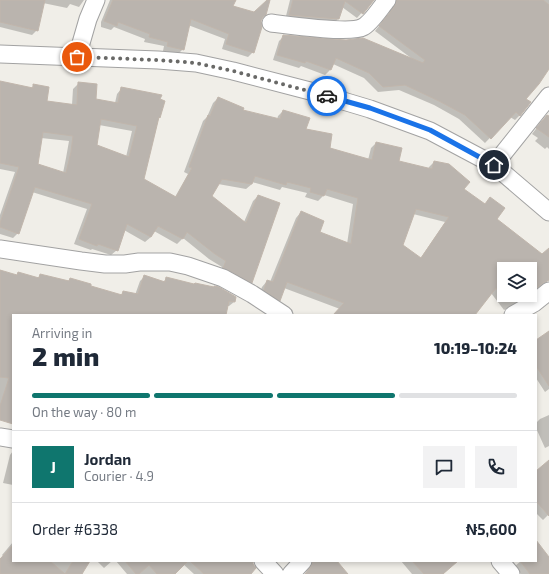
<!DOCTYPE html>
<html lang="en">
<head>
<meta charset="utf-8">
<style>
	:root { --surface:#fff; --page:#f2f2f3; --text:#1f2937; --muted:#747a83; --line:#e0e1e3; --accent:#0f766e }
	body { margin:0; font-family:"Exo 2",sans-serif; background:var(--page); color:var(--text); height:100vh; display:flex; flex-direction:column; font-size:15px; white-space:nowrap }
	* { box-sizing:border-box; margin:0 }
	p { font-size:13px; color:var(--muted) }
	.icon { flex:none; width:22px; height:22px; fill:none; stroke:currentColor; stroke-width:2; stroke-linecap:round; stroke-linejoin:round }
	.map { position:relative; flex:1; overflow:hidden }
	.details { position:absolute; left:12px; top:314px; width:525px; height:248px; display:flex; flex-direction:column; background:var(--surface); border-radius:0px; box-shadow:0 2px 6px #0003 }
	.details>* { flex:none }
	.tools { position:absolute; left:497px; top:262px; display:grid; gap:8px }
	.tools a { display:grid; place-items:center; width:40px; height:40px; border-radius:0px; background:var(--surface); box-shadow:0 2px 6px #0003; font-size:20px }
	.pin { position:absolute; display:grid; place-items:center; width:34px; height:34px; color:#fff; margin:-17px; border:2px solid #fff; border-radius:50%; box-shadow:0 1px 4px #0007 }
	.courier { position:absolute; display:grid; place-items:center; width:40px; height:40px; margin:-20px; border:3px solid #1a73e8; border-radius:50%; background:#fff; color:#222; box-shadow:0 1px 5px #0007 }
	.headline em { font-style:normal; font-weight:800 }
	.headline div { display:flex; flex-direction:column-reverse }
	.headline { display:flex; align-items:center; justify-content:space-between; height:68px; padding:0 20px }
	h1 { font-size:26px; font-weight:800; line-height:30px }
	.bar { display:grid; grid-template-columns:repeat(4,1fr); gap:6px 4px; align-content:center; height:48px; padding:0 20px }
	.bar i { height:5px; border-radius:3px; background:var(--line) }
	.bar .selected { background:var(--accent) }
	.bar p { grid-column:span 4 }
	.line { display:flex; align-items:center; gap:10px; padding:0 20px; border-top:1px solid var(--line) }
	.line div { flex:1 }
	.round { display:grid; place-items:center; flex:none; width:42px; height:42px; border-radius:0px; background:var(--page) }
	.map>svg:first-child { display:block }
</style>
</head>
<body>
<div class="map">
<svg width="549" height="574" viewBox="0 0 549 574">
	<rect width="100%" height="100%" fill="#f0eee8"/>
	<!-- shadow -->
	<path fill="#0003" fill-rule="evenodd" d="M0 0H84L79 7 70 4 67 8 43 3 37 30 32 35 0 27V28Z
		M110 0H235L232 6 254 13 269 0 262 17 253 52 248 57 222 49 225 39 188 25 183 49 178 54 163 51 164 46 144 42 145 39 114 27 111 30 101 27V22Z
		M290 0H373L357 18 342 7 338 19 333 24 285 20Z
		M390 0H549V67L525 99 520 115 515 120 510 117 485 143 459 119 434 105 399 90 378 92 364 78 333 64 330 70 325 75 301 66 299 68 273 60 279 41 284 36 411 58 375 31 390 12 392 8 391 1Z
		M0 82 31 88 34 85 46 102 72 105 73 89 79 83 95 100 115 103 117 94 122 88 159 117 143 180 175 197 188 174 184 172 203 121 207 117 213 103 218 98 241 110 277 120 278 116 283 111 305 130 329 148 368 160 371 148 376 143 397 162 428 169 429 167 434 162 495 219 542 255 549 254V280L530 293V269H504V295H528L522 300 504 310 491 293 474 315H334L340 309 284 288 279 300 274 305 259 295 262 287 267 281 270 282 296 218 301 212 319 232 347 244 353 204 324 195 318 201 305 197 307 193 282 187 280 190 252 182V184L246 189 218 184 211 197 244 222 253 201 258 196 251 282 246 287 219 273 222 267 209 259 183 238 177 244 154 231 151 237 145 242 124 230 117 250 111 255 92 249 91 250 74 244 87 209 32 192 18 233 13 238 0 234V215L15 172 0 169ZM99 125 132 131 126 157 96 146ZM41 138 69 141 66 158 63 173 37 165ZM413 214 445 222 420 259 401 245Z
		M549 117V149L547 147 545 149 535 141 538 138 532 134 542 121Z
		M0 271 16 276 18 274 37 279 40 275 68 281 70 279 90 287 120 295 124 292 135 295 140 281 145 276 163 282 167 278 194 285 213 288 214 287 234 302 229 306H227L225 315H13V423L0 419Z
		M549 333V389L545 392 536 378V341Z
		M549 415V446L545 448 536 428V423L540 419Z
		M13 451V485L3 483 10 455Z
		M549 465V514L543 520 536 513V473Z
		M13 542V561H88L82 573 83 574H0V560L3 556 2 555Z
		M536 550 549 559V574H521L515 566 521 561H536Z
		M97 561H112L104 568Z
		M116 561H252L249 574H194L183 564 173 574H127Z
		M306 561H336L345 574H305L308 569V564Z
		M401 561H457L443 574H412Z"/>
	<!-- building -->
	<path fill="#bab4ae" stroke="#c1b6ac" fill-rule="evenodd" d="M0 0H45L38 31 0 22Z
		M113 0H236L233 6 254 12 267 0H270L266 15 263 17 261 21 262 27 254 53 226 44 229 34 191 19 184 50 167 46 168 42 149 37 150 34 118 22 117 26 104 21Z
		M293 0H374L363 14 345 1 339 19 289 15Z
		M397 0H543L549 5V69L539 84 526 99 531 102 520 116 516 112 491 139 465 115 439 101 405 85 383 87 369 73 336 58 331 70 306 61 305 63 277 55 283 35 333 39 346 40 363 38 423 63 425 60 379 26 395 6Z
		M0 81 33 88V84L49 87 47 101 77 105 78 82 97 84 96 99 118 103 121 87 162 95 160 99 165 101 160 118 159 117 144 179 176 197 192 168 189 167 208 115 210 116 218 97 244 108 243 110 280 119 283 110 310 118 306 129 332 134 330 148 372 160 376 142 402 148 399 161 432 169 434 161 449 164 470 182 464 189 485 204 490 197 505 208 497 219 542 254 549 248V280L543 283 530 293V269H504V298L496 288 475 315H333L344 303 287 282 280 301 264 290 267 280 273 282 301 211 324 221 320 232 351 244 358 198 327 189 324 196 310 192 311 188 287 182 286 185 255 176 252 184 222 179 212 196 246 223 258 195 280 203 252 283 223 268 226 261 215 254 187 232 183 239 158 226 151 237 127 224 118 251 98 244 97 246 79 239 92 204 35 187 19 234 0 227V223L19 167 0 163ZM101 119 137 126 129 157 97 145ZM43 132 73 136 71 152 66 173 38 164ZM416 209 449 217 421 258 403 245Z
		M547 115 549 116V137L536 128Z
		M0 270 17 275 18 272 39 278 40 274 69 281 70 278 91 284V286L122 295 123 291 138 294 144 275 165 282 166 277 194 284 195 283 214 287V286L219 287 236 297 235 302 229 301 226 315H13V424L0 420V406L9 378 0 377Z
		M549 331V386L536 366V340Z
		M549 460V516L536 501V471Z
		M536 540 549 557V574H530L520 561H536Z
		M13 545V561H50L65 574H0V559Z
		M73 561H90L82 574H65Z
		M125 561H188L175 574H157L149 565 139 574H136Z
		M190 561H253V564L256 568 251 574H204Z
		M314 561H337L348 574H305L310 568 313 562Z
		M412 561H458L443 574H424Z"/>
	<g fill="none" stroke-linecap="round" stroke-linejoin="round">
		<!-- minor casing -->
		<g stroke="#a2a2a2" stroke-width="19">
			<path id="minor" d="M271 23C287 25 351 34 363 27 371 23 381 7 387 0
				M0 54 158 60 196 63 233 71 310 91 370 109 430 131 494 165 549 212
				M77 57 88 19 96 0
				M494 165 549 96
				M0 249 81 261 105 264H125L139 262H170L188 266 223 278 252 294 284 315
				M513 315 534 303 549 291
				M0 437 13 439
				M263 561 275 574
				M500 561 511 574
				M291 574 303 561"/>
		</g>
		<!-- minor -->
		<use href="#minor" stroke="#fff" stroke-width="17"/>
	</g>
	<g fill="none" stroke-linecap="round" stroke-linejoin="round">
		<!-- done -->
		<path stroke="#696967" stroke-width="4" stroke-dasharray="0 7.2" d="M77 57 158 60 196 63 233 71 327 96"/>
		<!-- route -->
		<path stroke="#1a73e8" stroke-width="5" d="M327 96 370 108 430 130 494 165"/>
	</g>
</svg>
<div class="tools">
<a><svg class="icon" aria-label="layers" viewBox="0 0 24 24"><path d="M12 4l9 5-9 5-9-5zM3 14l9 5 9-5"/></svg></a>
</div>
<div class="pin" style="left:77px;top:57px;background:#ea580c"><svg class="icon" aria-label="bag" viewBox="0 0 24 24"><path d="M5 8h14l-1 12H6zM9 8a3 3 0 0 1 6 0"/></svg></div>
<div class="pin" style="left:494px;top:165px;background:#1f2937"><svg class="icon" aria-label="home" viewBox="0 0 24 24"><path d="M3 11l9-7 9 7M6 9v11h12V9"/></svg></div>
<div class="courier" style="left:327px;top:96px"><svg class="icon" aria-label="car" viewBox="0 0 24 24"><path d="M5 17H2v-5l4-1 3-4h7l3 4 3 1v5h-3M9 17h6M6 11h13"/><circle cx="7" cy="17" r="2"/><circle cx="17" cy="17" r="2"/></svg></div>
<section class="details">
<div class="headline"><div><h1>2 min</h1><p>Arriving in</p></div><em>10:19–10:24</em></div>
<div class="bar"><i class="selected"></i><i class="selected"></i><i class="selected"></i><i></i><p>On the way · 80 m</p></div>
<div class="line" style="height:72px"><b class="round" style="background:var(--accent);color:#fff">J</b><div><b>Jordan</b><p>Courier · 4.9</p></div><a class="round"><svg class="icon" aria-label="chat" viewBox="0 0 24 24"><path d="M4 5h16v11H9l-5 4z"/></svg></a><a class="round"><svg class="icon" aria-label="phone" viewBox="0 0 24 24"><path d="M5 4h4l2 5-3 2q2 4 5 5l2-3 5 2v4C11 20 4 13 5 4z"/></svg></a></div>
<div class="line" style="height:52px"><div>Order #6338</div><b>₦5,600</b></div>
</section>
</div>
</body>
</html>
